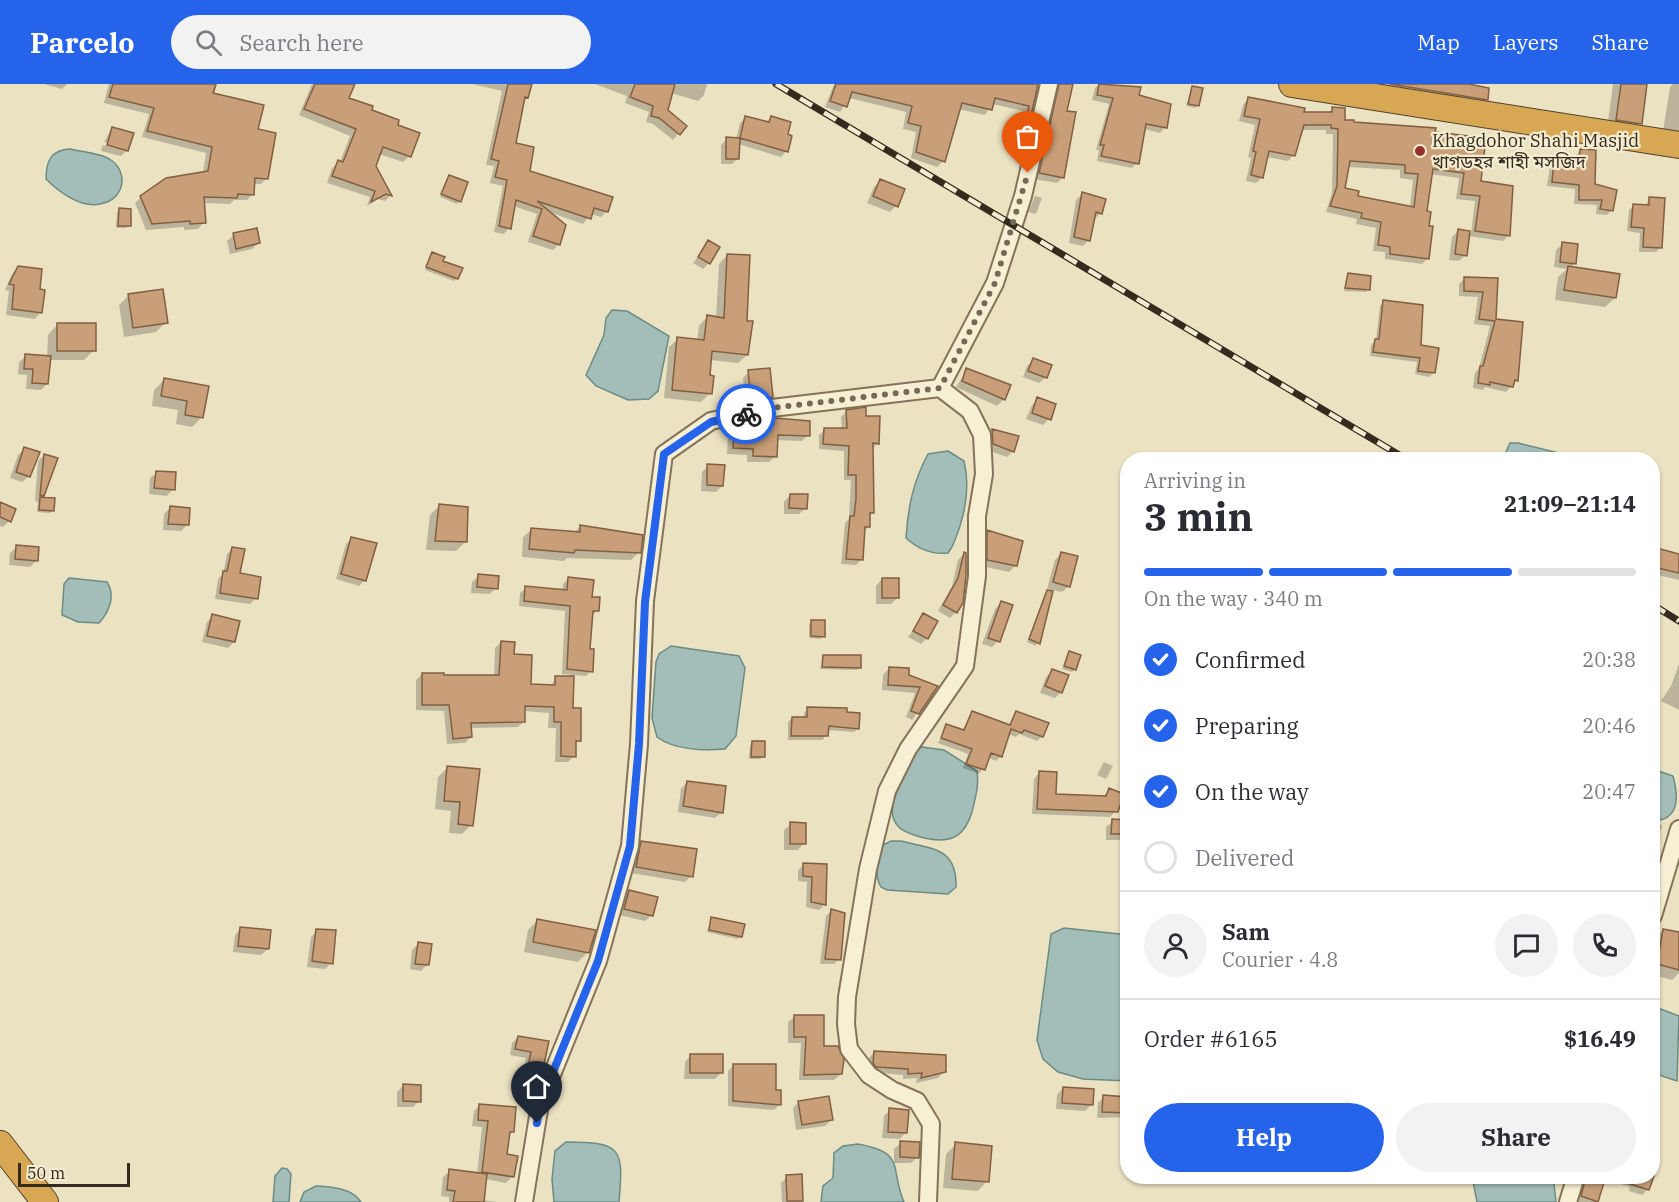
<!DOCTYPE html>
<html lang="en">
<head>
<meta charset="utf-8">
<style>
	:root { --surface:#fff; --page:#f2f2f3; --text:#2b2b33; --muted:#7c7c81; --line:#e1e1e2; --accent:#2563eb }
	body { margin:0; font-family:"IBM Plex Serif","Noto Sans Bengali",serif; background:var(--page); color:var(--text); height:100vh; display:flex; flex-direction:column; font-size:22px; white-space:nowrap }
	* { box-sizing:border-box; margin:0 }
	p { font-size:20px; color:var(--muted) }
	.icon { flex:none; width:33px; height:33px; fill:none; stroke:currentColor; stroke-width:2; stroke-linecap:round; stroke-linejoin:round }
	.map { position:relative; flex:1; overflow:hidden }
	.side { position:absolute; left:1120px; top:368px; width:540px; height:732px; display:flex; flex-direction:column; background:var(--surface); border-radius:24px; box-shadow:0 2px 4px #0004 }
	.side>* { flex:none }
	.scale { position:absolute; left:18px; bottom:15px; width:112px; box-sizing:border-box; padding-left:6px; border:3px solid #342a1d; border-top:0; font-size:16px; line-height:21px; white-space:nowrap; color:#342a1d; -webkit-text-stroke:4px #f3ecd0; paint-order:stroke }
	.pin { position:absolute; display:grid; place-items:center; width:51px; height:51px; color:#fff; margin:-62px -26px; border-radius:50% 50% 50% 0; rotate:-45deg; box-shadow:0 0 6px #0007 }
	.pin .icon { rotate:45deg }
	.courier { position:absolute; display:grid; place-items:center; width:60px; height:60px; margin:-30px; border:4px solid #2563eb; border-radius:50%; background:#fff; color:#222; box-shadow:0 2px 8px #0007 }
	.head em { font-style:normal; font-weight:800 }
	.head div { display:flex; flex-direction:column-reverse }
	.head { display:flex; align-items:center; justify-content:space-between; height:102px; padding:0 24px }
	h1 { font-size:39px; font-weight:800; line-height:45px }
	.bar { display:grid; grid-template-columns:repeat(4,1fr); gap:9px 6px; align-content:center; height:72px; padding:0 24px }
	.bar i { height:8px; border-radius:4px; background:var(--line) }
	.bar .on { background:var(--accent) }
	.bar p { grid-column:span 4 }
	.line { display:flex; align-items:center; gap:15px; padding:0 24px; border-top:2px solid var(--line) }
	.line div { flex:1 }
	.round { display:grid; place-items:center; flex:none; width:63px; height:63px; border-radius:32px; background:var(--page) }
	ol { padding:0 24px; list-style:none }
	li { display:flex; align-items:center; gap:18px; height:66px }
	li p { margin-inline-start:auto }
	li .icon { padding:6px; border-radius:50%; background:var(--accent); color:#fff; stroke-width:4 }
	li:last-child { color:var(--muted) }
	li i { width:33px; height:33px; border:3px solid var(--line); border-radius:50% }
	.button { display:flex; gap:12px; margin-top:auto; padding:12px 24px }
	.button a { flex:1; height:69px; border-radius:36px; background:var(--accent); color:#fff; font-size:24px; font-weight:800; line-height:69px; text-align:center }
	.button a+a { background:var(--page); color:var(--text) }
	header { display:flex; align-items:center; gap:36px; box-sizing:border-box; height:84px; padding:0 30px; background:var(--accent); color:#fff }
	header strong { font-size:28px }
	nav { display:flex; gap:33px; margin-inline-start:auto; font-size:21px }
	.search { width:420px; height:54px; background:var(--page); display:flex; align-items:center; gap:15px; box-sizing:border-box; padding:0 21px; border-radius:33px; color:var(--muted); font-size:22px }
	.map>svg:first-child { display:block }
</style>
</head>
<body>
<header>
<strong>Parcelo</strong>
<div class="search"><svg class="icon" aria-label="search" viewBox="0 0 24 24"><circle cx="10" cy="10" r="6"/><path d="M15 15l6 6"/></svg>Search here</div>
<nav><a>Map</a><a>Layers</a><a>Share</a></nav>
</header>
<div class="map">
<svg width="1679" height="1118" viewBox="0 0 1679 1118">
	<rect width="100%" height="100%" fill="#ebe2c1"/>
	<!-- water -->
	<path fill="#a3beb8" stroke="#6b8b85" stroke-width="1.5" d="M70 65C82 68 101 69 111 76 128 88 125 113 104 119 83 126 60 109 46 95 46 77 51 66 70 65Z
		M612 226 627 227 669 252 658 307 649 315 628 316 596 302 586 291 604 251 606 234Z
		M1510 359H1518L1583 375H1503Z
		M948 367 964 377C971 406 964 436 952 463L948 469C931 471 918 465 906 454 908 423 913 398 928 370Z
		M69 494 107 498C116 512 109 528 99 539L78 538 62 531 64 500Z
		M671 562 739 572 745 584 736 652 725 665C704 667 674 666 657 653L652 634 656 578 659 570Z
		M922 663 944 666 977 687C979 700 976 711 973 724 965 756 948 761 917 752 906 748 897 746 893 733 890 722 897 708 901 697 905 684 908 668 922 663Z
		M1653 685 1673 692C1679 714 1679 736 1653 737Z
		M901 757C933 765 957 764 956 803L948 810 887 806 881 803C873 789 878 775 883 761L891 757Z
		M1064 844 1128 851V997L1083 995 1058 988 1043 975 1037 956 1051 850Z
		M1653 922 1679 932 1677 997 1653 989Z
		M566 1058C621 1058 624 1063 619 1118H554L552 1095 555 1067Z
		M858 1060C907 1069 889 1083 904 1118H821L823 1102 833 1094 834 1069 843 1062Z
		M282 1084 287 1085 291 1090 289 1118H273L275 1092Z
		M1472 1092H1502L1516 1099 1533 1092H1545L1554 1100 1556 1118H1477Z
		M316 1102C332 1103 352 1104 361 1118H300L304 1108Z"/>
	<!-- shadow -->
	<path fill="#0003" fill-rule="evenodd" d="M44 0H67L62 5Z
		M109 0H217L214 11 256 46 267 94 261 100H253V110L247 116H234L230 120 203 119 204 138 198 145 184 146V143L146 146 135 119 141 113 203 89 206 69 142 53 149 30 104 19Z
		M312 0H344L347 15 396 42 409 72 403 78 379 70 374 82 390 112 385 117 378 115 367 122 370 113 327 99 332 84 340 78 350 52 299 31Z
		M472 0H530L527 13 523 18 515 60 528 88 607 127 601 133 591 130 583 140 549 128 559 160 553 166 528 158 537 130 513 122 509 144 504 150 494 148 503 102 490 99 494 82 486 81 502 7Z
		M595 0H707L704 11 698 17 671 9 666 27 685 42 673 56 653 40 646 38 649 28 625 19 627 12Z
		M834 0H1037L1027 40 1021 46 1019 45 1023 27 992 20 985 31 958 25 943 77 937 83 911 74 916 48 903 45 906 28 849 14 840 28 825 23Z
		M1053 0H1071L1065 28 1063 93 1057 99 1034 95Z
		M1099 0 1140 4 1138 12 1165 43 1160 49 1144 45 1137 79 1132 84 1097 77 1099 66H1096L1109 20 1092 16 1095 4Z
		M1348 0H1467L1487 15 1481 21Z
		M1613 0H1646L1640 39 1631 49 1607 45Z
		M1673 0H1679V60L1662 54 1670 3Z
		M1192 3 1198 22 1195 24 1186 22Z
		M1248 15 1302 29 1328 30 1332 25 1343 37 1352 40 1434 49 1480 98 1509 151 1503 157 1468 152 1466 171 1459 177 1449 176 1452 153 1458 147 1471 149 1475 117 1456 115 1459 94 1430 90 1425 128 1428 174 1422 180 1385 175V168L1373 167 1376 144 1356 140 1357 135 1326 128 1332 109 1333 50H1326V46H1301L1294 71 1288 77 1267 73 1262 93 1256 99 1246 97 1251 74 1248 73 1255 41 1239 37 1243 21ZM1348 83 1400 86V94L1413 96 1410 123 1356 113 1344 105Z
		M746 33 766 39 772 34 786 51V67L781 73 738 60V74L732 80H721V61L727 55H736L740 39Z
		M112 44 127 66 121 72 101 67 103 61 125 67V64L104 58Z
		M1581 66 1593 101 1612 126 1607 131 1596 130 1597 121 1574 120 1575 105 1547 102 1550 82 1555 77 1575 79 1576 71Z
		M449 92 460 117 457 120 440 113Z
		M881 96 896 122 890 128 867 119 874 103Z
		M1082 110 1101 129 1094 135 1089 156 1083 162 1069 159 1076 116Z
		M1035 112 1042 114 1036 130 1028 128Z
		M1649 115 1661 163 1656 168H1639L1640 149 1627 147 1629 126 1634 121 1645 122Z
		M119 126 129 142 126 144H116L117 128Z
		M234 151 259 159 252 165 230 170 227 157Z
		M709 158V179L703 185 693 179Z
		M1563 160 1575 179 1570 184 1615 214 1605 223 1555 216 1558 193 1567 185 1554 183 1556 166Z
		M432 170 457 194 454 197 425 186Z
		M727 171 746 238 747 271 738 279 710 276V309L701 318 664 314 669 263 678 255 697 257 699 242 707 233 716 234 719 180Z
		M18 183 38 207 41 228 35 235 6 231 9 207 5 206 12 190Z
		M1348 190 1368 205 1366 208 1344 207Z
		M1465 194 1496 196 1494 236 1521 240 1517 296 1506 308 1485 303 1483 306 1473 304 1475 289 1479 284 1490 242 1474 240 1478 213 1459 212V200Z
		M129 211 166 238 156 248 124 253 119 221Z
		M1384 218 1419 262 1434 288 1429 293 1415 290 1417 278 1370 272 1371 261 1376 256 1380 222Z
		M57 241 94 266 84 276H49L47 300 41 306 26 305 27 291 18 290 19 278 26 272 47 273 48 251Z
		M1033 276 1046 293 1039 299 1023 293 1027 282Z
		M967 286 1004 315 997 322 956 303Z
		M749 288 771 313 765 319 746 323 743 294Z
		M164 296 207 303 202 333 192 343 176 340 178 326 152 322 154 306Z
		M1038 315 1049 335 1043 341 1026 335 1032 321Z
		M847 327 865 334 878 359 872 365 873 429 869 432V442L863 448 861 476 856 481 841 480 845 439 849 435 851 396H844V367L819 365V351L825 346H842L841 333Z
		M754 340 808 351 802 357 776 356 775 372 769 378H747V371L727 370 728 351 734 344 749 345Z
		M992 347 1013 367 1007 373 987 366 986 353Z
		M25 365 29 392 22 398 10 394 18 371Z
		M44 371 43 411 40 414 52 427 50 429 37 428 38 418 35 417 38 377Z
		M708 382 722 402 716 408 701 407 702 388Z
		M157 388 173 405 167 412 149 410 150 394Z
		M790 411 806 424 799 430H784V418Z
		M0 420 9 437 3 443 0 442Z
		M440 421 466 457 456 467 426 466 430 431Z
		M170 424 187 441 181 447 163 446 164 430Z
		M580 442 639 468 631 476 567 474 564 477 522 473 523 453 532 445 574 449Z
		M988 448 1015 482 1009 488 982 482V454Z
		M352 455 365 496 359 502 336 495 346 460Z
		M17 463 37 476 30 483 9 481 10 469Z
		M233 464 238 490 256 514 250 520 215 515 218 495 223 490 227 470Z
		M1653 466 1679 471V496L1653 490Z
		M964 470 956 528 950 534 938 527 952 502 958 476Z
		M1061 470 1069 502 1062 508 1052 506 1036 562 1027 558 1045 510 1050 505H1047L1055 476Z
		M478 492 496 504 490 510 471 509 472 498Z
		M568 495 591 514 597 527 591 532 588 566 591 587 586 592 562 590 565 527 519 522 520 509 526 504 562 507 563 500Z
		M882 495 897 514 891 520H876V502Z
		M1001 519 998 557 992 563 982 560 995 525Z
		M924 531 927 554 921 560 908 553Z
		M213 532 234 558 228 564 202 558 207 538Z
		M812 538 823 552 820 555 809 554V540Z
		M501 558 512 571 530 601 550 603 556 594 572 625 579 656 575 661 574 672 568 678H555L556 644H548L549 629 524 627V637L518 643 470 644 471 653 465 659 447 660 444 627 416 626V596L422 590 442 593 494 592 495 564Z
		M1070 569 1075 585 1072 588 1062 585Z
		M824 573 860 583 857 586 820 585Z
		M1679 580V626L1661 617 1671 602Z
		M889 584 936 603 912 636 906 633 915 609 882 606 883 591Z
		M1052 587 1061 608 1055 614 1040 609 1046 593Z
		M808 625 846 629 858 644 854 648 827 646 823 656H788V638L792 634H804V629Z
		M972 629 1008 642 1016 629 1042 652 1037 657 1019 650 1016 653 1008 650 1001 672 996 677 989 674 979 690 963 684 968 670 938 659 947 642 962 647Z
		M752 659 763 672 760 675H749L750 661Z
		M1104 678 1113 682 1106 695 1097 691Z
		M447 684 471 741 462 750 449 749 451 727 435 725 438 693Z
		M1039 689 1055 711 1103 713 1109 706 1116 727 1110 733 1032 730 1034 695Z
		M687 698 722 728 715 734 678 728 681 705Z
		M1113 737H1128V750L1122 756H1106V743Z
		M1653 738 1662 741 1653 784Z
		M791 740 804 759 798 766H784V746Z
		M642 759 691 792 685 798 631 789 635 765Z
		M804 781H825V820L819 826 806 823 807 798 798 797V786Z
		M629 808 652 831 645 837 619 831 623 814Z
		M831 827 839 875 834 880H820L826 832Z
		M711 834 740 852 738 855 707 848Z
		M538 836 588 868 578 878 524 868 528 846Z
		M241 844 268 865 261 871 233 868 235 851Z
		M1663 846 1679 850V889L1672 896 1653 891 1654 856Z
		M317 847 331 879 325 885 307 883 311 853Z
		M419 859 428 880 421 887 410 885 412 866Z
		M795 932 841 990 834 996H799L801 959H788V938Z
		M518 953 547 959 542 984 535 990 523 988 526 974 510 971 512 959Z
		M874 968 944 988 938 994 916 999 917 994 903 995V991L871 988 868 985 869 974Z
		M691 971 721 989 715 995H684L685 978Z
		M734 981 774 1008 780 1020 774 1026 728 1022V987Z
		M403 1002 419 1017 413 1023H397V1008Z
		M1063 1004 1092 1020 1085 1027 1056 1025 1057 1011Z
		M1104 1013 1128 1015V1033L1097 1034 1098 1019Z
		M799 1018 831 1036 825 1042 796 1046 793 1024Z
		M480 1021 513 1047 508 1052 505 1071 513 1092 506 1099 485 1095 482 1116 497 1118H449V1113L441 1112 443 1093 450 1087 477 1090 482 1043 472 1042 474 1027Z
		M890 1026 906 1048 900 1055 882 1054 884 1032Z
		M901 1059 918 1073 911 1079H894V1065Z
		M956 1060 987 1097 978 1107 943 1104 946 1070Z
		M1653 1075 1657 1077 1653 1090Z
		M801 1092 800 1118H782L781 1099 787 1093Z
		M1578 1092H1652L1648 1105 1642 1111 1629 1107 1630 1103 1604 1095 1595 1118H1576Z"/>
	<!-- building -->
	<path fill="#c89f78" stroke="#825f40" stroke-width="1.5" fill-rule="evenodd" d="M113 0H216L213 9 264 21 258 45 276 49 268 95 255 94 254 111 238 110 237 114 204 113 206 139 190 140V137L152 140 140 112 166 94 208 87 212 63 147 47 154 24 109 13Z
		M315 0H355L349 14 373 22 372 26 399 36 398 41 420 49 411 73 383 63 376 82 392 112 386 110 371 118 375 107 332 92 338 76 343 78 356 45 304 25Z
		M508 0H532L528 14 525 13 516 59 534 63 530 87 613 113 608 128 594 124 591 135 537 117 566 141 560 161 533 152 542 125 516 116 511 145 499 142 507 96 495 93 499 77 491 75Z
		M635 0H675L668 26 687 42 680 51 659 34 651 32 653 22 630 13Z
		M836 0H1038L1029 41 1024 40 1029 22 995 14 992 26 962 19 945 78 916 68 921 42 908 39 912 22 852 8 847 23 830 17Z
		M1059 0H1073L1067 27 1076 28 1064 94 1039 89Z
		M1099 0 1141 3 1139 11 1171 20 1167 44 1146 40 1139 80 1101 72 1104 61H1100L1113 14 1097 11Z
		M1390 0H1469L1489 4 1488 16Z
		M1621 0H1647L1642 40 1616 36Z
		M1192 2 1203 4 1199 22 1188 20Z
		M1248 13 1305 24 1304 28H1332V23L1345 24V36H1354V38L1436 44 1435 48 1486 54 1481 97 1513 102 1510 152 1475 147 1480 112 1461 110 1464 89 1433 85 1427 127 1431 128 1429 142H1433L1429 175 1390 170V163L1378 161 1381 138 1361 134 1362 129 1330 122 1337 102 1338 45 1331 44V41H1304L1295 72 1269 67 1263 94 1251 91 1256 68 1253 67 1260 35 1244 32ZM1350 77 1405 81V89L1418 90 1414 123 1358 112 1359 107 1345 104Z
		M745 32 769 38 771 32 791 38 788 50 792 52 788 68 740 54 739 75H726V53L740 54Z
		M112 43 134 49 128 67 107 61Z
		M1580 65 1596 66 1595 100 1617 106 1613 127 1600 125 1602 116H1579V101L1552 98 1554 76 1579 78Z
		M449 91 468 98 461 118 441 110Z
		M880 95 905 105 898 123 873 112Z
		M1082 108 1106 115 1102 130 1096 128 1090 157 1074 153Z
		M1649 113 1665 114 1662 164 1643 163 1644 144 1631 143 1633 120 1649 121Z
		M119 124 131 125V142H118Z
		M257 144 260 159 236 165 233 149Z
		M1458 145 1470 147 1467 172 1455 170Z
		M708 156 720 163 710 180 698 173Z
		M1562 158 1578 160 1576 180 1560 178Z
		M432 168 445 173 443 177 463 184 458 195 426 183Z
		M727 170 750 171 747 237H753L748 271 712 267 710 291 714 292 712 310 672 306 677 253 704 256 707 231 724 234Z
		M18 182 42 185 40 205 45 206 42 229 12 225 14 201 9 200Z
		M1568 182 1620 190 1616 214 1564 206Z
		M1348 189 1371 192 1370 206 1345 204Z
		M1464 193 1498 194 1496 235 1523 238 1518 297 1515 296 1513 303 1490 298V301L1478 299 1480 282H1483L1495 237 1479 235 1483 208 1464 207Z
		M163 205 168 239 133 244 128 210Z
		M1383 216 1423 221 1421 261 1439 264 1435 289 1418 287 1420 274 1373 268 1375 255H1379Z
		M57 239H96V267H57Z
		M25 270 51 272 48 300 32 299 33 285H24Z
		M1033 274 1052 281 1047 294 1028 287Z
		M770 284 773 313 751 318 748 286Z
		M966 284 1011 301 1005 316 962 297Z
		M164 294 209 302 203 334 185 331 187 317 161 312Z
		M1037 313 1056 320 1051 336 1032 329Z
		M866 323V332H880L879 360 873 359 874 429H870V443H865L863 476 846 475 850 432H854L856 415V391H848L849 362 823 360 824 344H847L846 326Z
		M775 334 810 337V352L778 351 777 373 753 372V365L733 364 734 343 753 344 754 339Z
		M992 345 1019 352 1014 368 993 360Z
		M24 363 40 368 30 393 16 388Z
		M44 370 58 374 44 412 40 411Z
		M707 380 725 381 723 402 707 401Z
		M156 387 176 388 175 406 154 404Z
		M790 410H808L807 425 789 424Z
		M40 413 55 414 54 427 39 426Z
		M0 418 16 425 11 438 0 433Z
		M439 420 468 423 467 458 435 457Z
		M170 422 190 424 189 441 168 440Z
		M580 441 643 451 641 469 575 466 574 469 529 465 531 444 580 448Z
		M987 446 1023 457 1017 482 987 476Z
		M351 453 377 459 366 497 341 490Z
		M16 461 39 463 38 477 15 475Z
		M232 463 245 465 240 489 261 493 258 515 220 509 223 487H227Z
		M1653 463 1679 470V489L1653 483Z
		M964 468 966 469V491L963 519 957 529 943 521 958 494Z
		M1061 468 1078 472 1070 503 1053 498Z
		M478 490 499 492 498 505 477 503Z
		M568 493 594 496 592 513H600L599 527H593L590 565H594L593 588 567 585 570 522 524 517 525 502 567 506Z
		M882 494H899V514H882Z
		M1047 506 1053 507 1040 560 1029 555Z
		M1001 517 1013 521 1000 558 988 554Z
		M923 529 938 537 928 555 913 547Z
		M212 530 240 537 235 558 207 552Z
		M811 536H825V553L811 552Z
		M501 557 515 558 514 570 532 571 531 600 555 601V592H574L573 624H581V657H576V673L561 672V638H554V623L525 622V638L471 639 472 653 453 655 449 621H422V589H444V591H499Z
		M1069 567 1081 571 1076 586 1064 582Z
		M823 571H861V584L822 583Z
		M889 583 909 584V591L938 602 919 630 911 627 920 603 888 601Z
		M1052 585 1069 591 1062 609 1045 602Z
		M807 623 847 624V628L860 629 859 645 829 642 828 652H791L792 633H807Z
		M972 627 1010 641 1016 627 1049 639 1043 653 1024 646 1022 649 1011 645 1002 673 991 669 985 686 966 680 972 665 941 654 946 640 964 646Z
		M752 657H765V673H751Z
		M447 682 480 685 473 742 458 740 460 718 444 717Z
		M1039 687 1057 688 1056 710 1106 712 1109 704 1124 710 1118 728 1037 725Z
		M687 697 726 702 723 729 683 722Z
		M1112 735 1128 736V750H1111Z
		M790 738 806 739V760H790Z
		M641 757 697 765 693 793 636 783Z
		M803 779 827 780 826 821 811 818 812 793 803 792Z
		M629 806 658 813 653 832 624 825Z
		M831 825 845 829 841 876 825 875Z
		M711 833 745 840 742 853 709 846Z
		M537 835 596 846 589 869 533 858Z
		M240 843 271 846 269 865 238 862Z
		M316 845 336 846 333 880 312 877Z
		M1663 845 1679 848V886L1657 880Z
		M418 858 432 860 429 881 415 880Z
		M794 931H824V962H838L844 975 842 990 804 991 806 953H794Z
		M518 952 549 957 543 985 528 982 531 968 515 965Z
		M874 967 946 971V988L921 994 922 989 908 990V985L876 983 873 979Z
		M690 970H723V989H690Z
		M733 980H776V1006H781V1021L733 1017Z
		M403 1000 421 1001V1018L403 1017Z
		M1063 1003 1094 1005 1093 1021 1062 1019Z
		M1103 1011 1128 1013V1029L1102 1028Z
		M829 1012 833 1036 802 1041 798 1017Z
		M479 1020 516 1023 514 1048H510L507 1070 518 1072 514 1093 482 1088 488 1037 478 1036Z
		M889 1024 909 1026 907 1049 888 1048Z
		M900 1057 920 1058 919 1074 900 1073Z
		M955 1058 992 1062 989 1098 952 1095Z
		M449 1085 487 1090 484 1118H453L455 1107 447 1106Z
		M802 1090 803 1117H787L786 1091Z
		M1586 1092H1606L1598 1118 1581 1112Z
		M1615 1092H1654L1649 1106 1614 1095Z"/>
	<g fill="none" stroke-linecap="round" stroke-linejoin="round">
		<!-- minor casing -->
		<g stroke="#847359" stroke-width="20">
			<path id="minor" d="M1653 832 1679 745
				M524 1118 540 1020 598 877 630 762 639 660 645 517 664 370 711 337 772 324 940 304 995 199 1023 112 1049 0
				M928 1118 931 1040 917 1017 892 1006 869 991 849 965 846 940 847 913 868 785 887 707 908 665 965 582 977 492V432L984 390 982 351 970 327 940 304
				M1568 1118 1576 1092"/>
		</g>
		<!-- highway casing -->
		<g stroke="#52412e" stroke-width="28">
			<path id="highway" d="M1292 0 1679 61
				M0 1060 45 1118"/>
		</g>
		<!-- minor -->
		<use href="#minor" stroke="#f7efd3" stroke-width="16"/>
		<!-- highway -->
		<use href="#highway" stroke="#d8a754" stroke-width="26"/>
		<!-- rail casing -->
		<g stroke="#342a1d" stroke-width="7">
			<path id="rail" d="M776 0 1406 375
				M1653 521 1679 537"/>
		</g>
		<!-- rail -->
		<use href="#rail" stroke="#f3ecd0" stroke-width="4.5" stroke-dasharray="14" stroke-linecap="butt"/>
	</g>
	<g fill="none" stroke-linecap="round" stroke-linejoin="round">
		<!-- done -->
		<path stroke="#746a56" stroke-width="6" stroke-dasharray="0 10.8" d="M746 330 772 324 940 304 995 199 1028 89"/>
		<!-- route -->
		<path stroke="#2563eb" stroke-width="8" d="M537 1039 540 1020 598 877 630 762 639 660 645 518 664 370 711 338 746 330"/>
	</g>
	<!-- markers -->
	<circle fill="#90332c" stroke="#f3ecd0" stroke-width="2" cx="1420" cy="67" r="6"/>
	<g text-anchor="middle" stroke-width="4.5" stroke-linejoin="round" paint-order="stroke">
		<!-- poi labels -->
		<g font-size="18" fill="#342a1d" stroke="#f3ecd0" text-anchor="start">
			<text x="1432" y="63">Khagdohor Shahi Masjid<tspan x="1432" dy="21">খাগডহর শাহী মসজিদ</tspan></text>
		</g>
	</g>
</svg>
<div class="scale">50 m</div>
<div class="pin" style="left:1028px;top:89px;background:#ea580c"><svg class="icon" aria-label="bag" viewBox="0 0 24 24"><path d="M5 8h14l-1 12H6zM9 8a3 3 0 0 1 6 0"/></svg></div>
<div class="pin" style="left:537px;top:1039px;background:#1f2937"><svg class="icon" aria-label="home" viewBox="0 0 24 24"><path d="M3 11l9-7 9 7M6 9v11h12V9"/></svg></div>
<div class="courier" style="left:746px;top:330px"><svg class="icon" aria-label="bike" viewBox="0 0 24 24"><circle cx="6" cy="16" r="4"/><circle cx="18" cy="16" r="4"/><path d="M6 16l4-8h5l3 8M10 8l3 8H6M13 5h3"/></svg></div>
<section class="side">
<div class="head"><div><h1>3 min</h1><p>Arriving in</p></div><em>21:09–21:14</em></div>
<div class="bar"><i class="on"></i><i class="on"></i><i class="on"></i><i></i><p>On the way · 340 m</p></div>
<ol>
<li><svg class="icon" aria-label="check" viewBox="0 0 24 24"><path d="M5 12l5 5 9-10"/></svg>Confirmed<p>20:38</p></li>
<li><svg class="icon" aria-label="check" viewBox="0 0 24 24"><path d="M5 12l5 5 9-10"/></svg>Preparing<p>20:46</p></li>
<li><svg class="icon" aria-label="check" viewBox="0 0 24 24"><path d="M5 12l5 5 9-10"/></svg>On the way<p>20:47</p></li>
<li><i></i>Delivered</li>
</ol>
<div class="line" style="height:108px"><a class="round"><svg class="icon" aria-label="person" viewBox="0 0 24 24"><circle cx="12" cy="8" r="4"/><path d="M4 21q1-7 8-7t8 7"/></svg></a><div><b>Sam</b><p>Courier · 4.8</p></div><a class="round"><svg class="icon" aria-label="chat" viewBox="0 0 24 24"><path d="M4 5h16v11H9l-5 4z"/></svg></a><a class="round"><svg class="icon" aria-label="phone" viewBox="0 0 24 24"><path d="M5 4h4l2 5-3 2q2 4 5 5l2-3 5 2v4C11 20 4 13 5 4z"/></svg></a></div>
<div class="line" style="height:78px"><div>Order #6165</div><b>$16.49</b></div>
<div class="button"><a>Help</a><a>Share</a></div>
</section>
</div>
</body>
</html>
